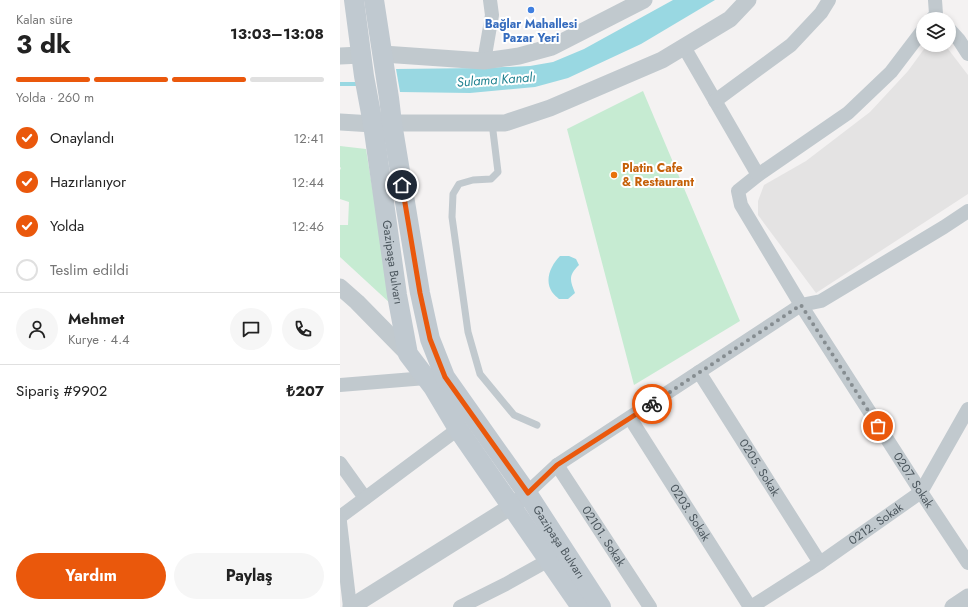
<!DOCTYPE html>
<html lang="tr">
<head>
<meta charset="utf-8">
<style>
	:root { --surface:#fff; --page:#f6f6f6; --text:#222; --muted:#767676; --line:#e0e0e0; --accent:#ea580c }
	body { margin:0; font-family:Jost,sans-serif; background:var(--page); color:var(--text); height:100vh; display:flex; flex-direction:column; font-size:15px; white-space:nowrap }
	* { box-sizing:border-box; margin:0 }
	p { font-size:13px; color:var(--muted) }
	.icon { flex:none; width:22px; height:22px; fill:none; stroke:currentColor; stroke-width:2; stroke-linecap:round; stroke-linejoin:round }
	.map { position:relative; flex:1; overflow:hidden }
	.side { display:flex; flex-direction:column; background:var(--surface); width:340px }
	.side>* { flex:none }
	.buttons { position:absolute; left:576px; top:12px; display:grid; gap:8px }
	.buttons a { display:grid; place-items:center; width:40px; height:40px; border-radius:50%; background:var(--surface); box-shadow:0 2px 6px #0003; font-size:20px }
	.pin { position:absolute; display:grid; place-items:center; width:34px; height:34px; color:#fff; margin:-17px; border:2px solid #fff; border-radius:50%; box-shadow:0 1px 4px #0007 }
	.courier { position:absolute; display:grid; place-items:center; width:40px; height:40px; margin:-20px; border:3px solid #ea580c; border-radius:50%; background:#fff; color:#222; box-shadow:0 1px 5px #0007 }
	.head em { font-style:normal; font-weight:700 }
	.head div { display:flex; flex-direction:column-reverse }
	.head { display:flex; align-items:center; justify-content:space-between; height:68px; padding:0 16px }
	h1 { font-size:26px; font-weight:700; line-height:30px }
	.bar { display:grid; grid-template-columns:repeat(4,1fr); gap:6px 4px; align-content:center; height:48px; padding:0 16px }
	.bar i { height:5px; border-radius:3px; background:var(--line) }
	.bar .active { background:var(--accent) }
	.bar p { grid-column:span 4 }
	.line { display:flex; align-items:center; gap:10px; padding:0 16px; border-top:1px solid var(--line) }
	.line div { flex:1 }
	.round { display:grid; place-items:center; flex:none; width:42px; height:42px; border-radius:21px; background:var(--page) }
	ol { padding:0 16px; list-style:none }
	li { display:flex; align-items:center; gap:12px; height:44px }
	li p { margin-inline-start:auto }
	li .icon { padding:4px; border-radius:50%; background:var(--accent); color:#fff; stroke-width:4 }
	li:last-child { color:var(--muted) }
	li i { width:22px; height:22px; border:2px solid var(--line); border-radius:50% }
	.cta { display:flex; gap:8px; margin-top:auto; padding:8px 16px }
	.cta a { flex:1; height:46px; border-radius:24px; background:var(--accent); color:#fff; font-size:16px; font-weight:700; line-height:46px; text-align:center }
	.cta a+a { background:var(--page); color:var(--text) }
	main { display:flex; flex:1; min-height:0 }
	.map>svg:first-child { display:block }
</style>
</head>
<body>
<main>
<section class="side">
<div class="head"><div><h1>3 dk</h1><p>Kalan süre</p></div><em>13:03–13:08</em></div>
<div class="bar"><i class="active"></i><i class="active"></i><i class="active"></i><i></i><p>Yolda · 260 m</p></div>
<ol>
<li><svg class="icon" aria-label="check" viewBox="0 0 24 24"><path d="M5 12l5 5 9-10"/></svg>Onaylandı<p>12:41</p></li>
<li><svg class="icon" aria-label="check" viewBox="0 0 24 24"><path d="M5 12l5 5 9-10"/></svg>Hazırlanıyor<p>12:44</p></li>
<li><svg class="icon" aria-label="check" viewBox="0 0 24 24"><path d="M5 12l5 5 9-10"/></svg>Yolda<p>12:46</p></li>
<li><i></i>Teslim edildi</li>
</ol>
<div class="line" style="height:72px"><a class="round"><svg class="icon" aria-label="person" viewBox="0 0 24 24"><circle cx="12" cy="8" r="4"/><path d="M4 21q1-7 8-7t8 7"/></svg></a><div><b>Mehmet</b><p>Kurye · 4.4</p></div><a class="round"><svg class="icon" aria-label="chat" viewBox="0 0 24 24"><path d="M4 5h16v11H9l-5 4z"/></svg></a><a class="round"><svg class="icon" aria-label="phone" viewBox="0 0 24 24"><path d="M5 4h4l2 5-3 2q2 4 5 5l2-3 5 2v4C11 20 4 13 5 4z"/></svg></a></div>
<div class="line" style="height:52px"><div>Sipariş #9902</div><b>₺207</b></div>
<div class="cta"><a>Yardım</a><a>Paylaş</a></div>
</section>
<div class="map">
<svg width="628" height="607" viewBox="0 0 628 607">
	<rect width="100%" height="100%" fill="#f4f2f2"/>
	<!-- education -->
	<path fill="#e4e3e3" d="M587 45H605L628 75V194L476 293 418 215V201L424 185 466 161 530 112 568 71Z"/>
	<!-- green -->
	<path fill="#c6ebd2" d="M303 91 400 321 294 385 227 129Z
		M0 146 26 149 51 304 0 257V225H8L9 202 0 199V170L1 168 0 167Z"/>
	<!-- water -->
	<path fill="#99d8e2" d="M333 0H375L301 44 228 78 195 87 130 93 60 92 56 69 141 68 190 66 213 62 244 49Z
		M220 256H229L236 259 239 265C228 276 230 280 235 293L228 299H219C217 297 214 295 212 292 204 280 211 265 220 256Z"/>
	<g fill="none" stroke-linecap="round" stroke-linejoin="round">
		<!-- stream -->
		<path stroke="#99d8e2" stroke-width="4" d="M0 84H20"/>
		<!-- service -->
		<path stroke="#c1c9ce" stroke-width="7" d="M152 123 158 172 151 179 133 180 119 184 113 194 112 217 128 332 140 374 174 415 197 425"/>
		<!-- minor -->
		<g stroke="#c1c9ce" stroke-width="14">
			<path d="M592 19 596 14 595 0"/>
			<path d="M609 29 619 40 628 54"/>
			<path id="s1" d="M583 30 551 72 508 113 418 175 398 191 401 205 461 305 581 492 628 563"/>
			<path d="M344 47 418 175"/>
			<path d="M144 61 152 15 150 0"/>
			<path d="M375 101 451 45 481 13 489 0"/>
			<path id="s2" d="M359 372 480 563"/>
			<path d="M0 385 86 378"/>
			<path id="s3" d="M290 418 410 607"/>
			<path d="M0 463 25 498"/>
			<path id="s4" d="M217 465 310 607"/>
			<path d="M187 493 217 465 461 305 481 301 604 227 628 211"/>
			<path d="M0 517 118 429"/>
			<path d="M0 522 10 607"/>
			<path d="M120 607 166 584 209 560"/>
			<path id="s5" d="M411 607 480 563 581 492 628 409"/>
		</g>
		<!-- tertiary -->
		<path stroke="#c1c9ce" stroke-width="17" d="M43 54 144 61 179 56 212 47 304 0
			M0 56 21 55
			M0 122 33 124 52 123H165L210 108 322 60 390 19 408 0
			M0 287 17 302 68 354
			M11 607 172 506 181 499
			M613 607 628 597"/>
		<!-- secondary -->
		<g stroke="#c0c9d0" stroke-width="20">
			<path id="s6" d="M14 0 24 76 33 124 57 295 68 354 93 387 118 429 241 607"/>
			<path id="s7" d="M34 0 49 98 52 123 80 293 90 339 105 377 187 493 261 607"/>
		</g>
	</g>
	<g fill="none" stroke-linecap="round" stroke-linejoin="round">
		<!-- done -->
		<path stroke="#868d91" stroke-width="4" stroke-dasharray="0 7.2" d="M312 404 461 305 538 426"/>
		<!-- route -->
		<path stroke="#ea580c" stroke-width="5" d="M62 185 80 293 90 339 105 377 188 493 217 465 312 404"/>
	</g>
	<!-- markers -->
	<circle fill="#3f7fe0" stroke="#fff" stroke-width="1.5" cx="191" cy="10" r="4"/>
	<circle fill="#e8710a" stroke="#fff" stroke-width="1.5" cx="274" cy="175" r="4"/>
	<g text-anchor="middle" stroke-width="4" stroke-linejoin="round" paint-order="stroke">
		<!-- shop labels -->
		<g font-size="12" font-weight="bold" fill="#366cbe" stroke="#fff">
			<text x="191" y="28">Bağlar Mahallesi<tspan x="191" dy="14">Pazar Yeri</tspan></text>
		</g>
		<!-- food labels -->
		<g font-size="12" font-weight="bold" fill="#c56008" stroke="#fff" text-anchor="start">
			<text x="282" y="172">Platin Cafe<tspan x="282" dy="14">&amp; Restaurant</tspan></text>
		</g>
		<!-- street labels -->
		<g font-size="12" fill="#4b565d" stroke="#fff">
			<text dy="4" stroke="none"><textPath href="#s6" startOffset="265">Gazipaşa Bulvarı</textPath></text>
			<text dy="4" stroke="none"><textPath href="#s2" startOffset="113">0205. Sokak</textPath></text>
			<text dy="4" stroke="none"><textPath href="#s1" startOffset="586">0207. Sokak</textPath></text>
			<text dy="4" stroke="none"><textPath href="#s3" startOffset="112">0203. Sokak</textPath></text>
			<text dy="4" stroke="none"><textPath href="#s5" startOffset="150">0212. Sokak</textPath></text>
			<text dy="4" stroke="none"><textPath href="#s4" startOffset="85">02101. Sokak</textPath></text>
			<text dy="4" stroke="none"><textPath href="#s7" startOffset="585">Gazipaşa Bulvarı</textPath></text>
		</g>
		<!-- water labels -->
		<g font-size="13" font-style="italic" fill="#1d808f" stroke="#fff">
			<text transform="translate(156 79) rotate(-4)" y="5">Sulama Kanalı</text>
		</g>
	</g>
</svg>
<div class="buttons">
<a><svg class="icon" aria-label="layers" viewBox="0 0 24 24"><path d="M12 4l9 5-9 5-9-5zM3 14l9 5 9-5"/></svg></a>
</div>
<div class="pin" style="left:538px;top:426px;background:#ea580c"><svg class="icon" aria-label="bag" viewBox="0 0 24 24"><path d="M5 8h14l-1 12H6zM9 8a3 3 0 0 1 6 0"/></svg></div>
<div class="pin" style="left:62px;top:185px;background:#1f2937"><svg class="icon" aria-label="home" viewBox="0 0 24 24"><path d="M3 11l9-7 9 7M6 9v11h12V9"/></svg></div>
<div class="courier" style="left:312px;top:404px"><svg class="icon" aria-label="bike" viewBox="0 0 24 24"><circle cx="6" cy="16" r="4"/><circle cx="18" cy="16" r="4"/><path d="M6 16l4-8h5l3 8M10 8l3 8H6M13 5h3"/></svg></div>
</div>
</main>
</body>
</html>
